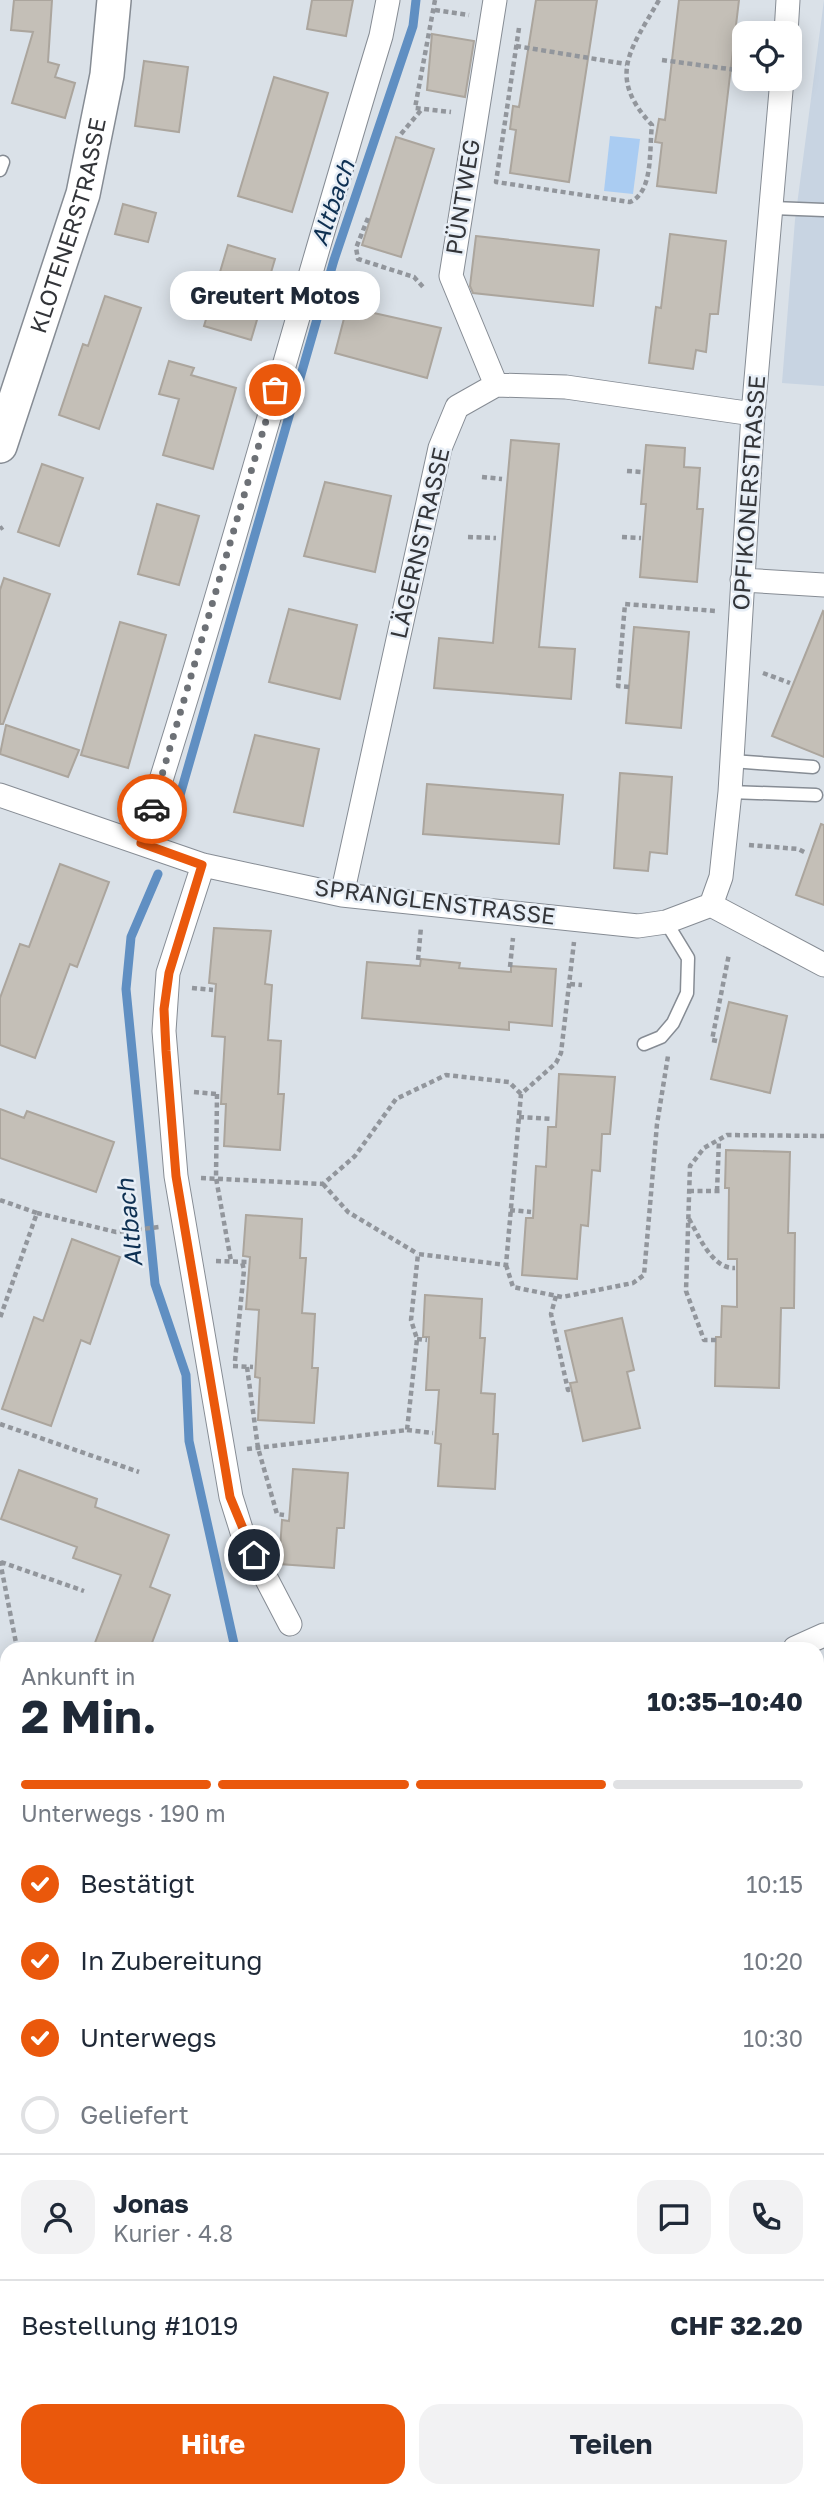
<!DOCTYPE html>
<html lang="de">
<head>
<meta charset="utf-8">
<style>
	:root { --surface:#fff; --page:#f2f2f3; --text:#1f2937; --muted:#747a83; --line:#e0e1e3; --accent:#ea580c }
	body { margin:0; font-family:"Golos Text",sans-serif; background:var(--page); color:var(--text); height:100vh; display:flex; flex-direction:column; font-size:26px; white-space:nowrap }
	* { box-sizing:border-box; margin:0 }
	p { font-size:23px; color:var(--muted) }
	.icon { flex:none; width:38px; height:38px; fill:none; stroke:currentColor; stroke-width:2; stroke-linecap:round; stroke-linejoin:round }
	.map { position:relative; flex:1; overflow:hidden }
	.sheet { position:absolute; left:0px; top:1642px; width:824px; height:856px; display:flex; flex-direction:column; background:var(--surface); border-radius:21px 21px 0 0; box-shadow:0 4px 18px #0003 }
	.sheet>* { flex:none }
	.buttons { position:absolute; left:732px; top:21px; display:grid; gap:14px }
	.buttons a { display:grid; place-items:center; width:70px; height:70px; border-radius:14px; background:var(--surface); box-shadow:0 4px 18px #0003; font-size:35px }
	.pin { position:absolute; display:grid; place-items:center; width:60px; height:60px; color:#fff; margin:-30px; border:4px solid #fff; border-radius:50%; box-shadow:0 2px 7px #0007 }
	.courier { position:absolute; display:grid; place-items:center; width:70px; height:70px; margin:-35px; border:5px solid #ea580c; border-radius:50%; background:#fff; color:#222; box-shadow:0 2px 9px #0007 }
	.bubble { position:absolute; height:49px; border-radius:21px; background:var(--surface); box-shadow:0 4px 18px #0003; font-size:23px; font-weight:700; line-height:49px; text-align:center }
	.summary em { font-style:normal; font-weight:700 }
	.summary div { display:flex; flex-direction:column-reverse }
	.summary { display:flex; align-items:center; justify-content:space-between; height:119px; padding:0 21px }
	h1 { font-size:46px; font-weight:700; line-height:52px }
	.bar { display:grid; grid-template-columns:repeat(4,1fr); gap:10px 7px; align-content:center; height:84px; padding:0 21px }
	.bar i { height:9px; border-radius:5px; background:var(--line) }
	.bar .on { background:var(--accent) }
	.bar p { grid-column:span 4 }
	.line { display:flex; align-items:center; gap:18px; padding:0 21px; border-top:2px solid var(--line) }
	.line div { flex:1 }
	.round { display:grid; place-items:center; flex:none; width:74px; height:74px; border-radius:21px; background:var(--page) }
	ol { padding:0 21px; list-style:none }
	li { display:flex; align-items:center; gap:21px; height:77px }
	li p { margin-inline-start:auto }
	li .icon { padding:7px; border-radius:50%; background:var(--accent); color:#fff; stroke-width:4 }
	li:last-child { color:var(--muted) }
	li i { width:38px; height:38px; border:4px solid var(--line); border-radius:50% }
	.cta { display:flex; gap:14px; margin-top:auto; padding:14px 21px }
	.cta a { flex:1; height:80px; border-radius:21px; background:var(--accent); color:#fff; font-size:28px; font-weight:700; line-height:80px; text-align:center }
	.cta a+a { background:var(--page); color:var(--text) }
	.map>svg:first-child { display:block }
</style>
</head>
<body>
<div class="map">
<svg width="824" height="2497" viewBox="0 0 824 2497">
	<rect width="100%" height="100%" fill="#dae1e8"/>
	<!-- built -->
	<path fill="#c8d4e2" d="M824 0V386L782 383 795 220Z
		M824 1663V2127L817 2133V1666Z
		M54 2490H576L572 2497H47Z"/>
	<!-- green -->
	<path fill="#aaccf2" d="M610 136 640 139 633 194 604 191Z"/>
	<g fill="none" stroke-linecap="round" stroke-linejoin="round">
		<!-- stream -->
		<path stroke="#608fc2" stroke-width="9" d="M172 823 334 260 413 26 416 0
			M158 874 131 937 126 989 155 1284 186 1375 189 1441 235 1648
			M817 2201 824 2192
			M382 2490 394 2497
			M618 2497 621 2490"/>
	</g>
	<!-- building -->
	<path fill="#c4bfb7" stroke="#aba59d" stroke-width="2" d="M14 0H52L48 62 59 65 55 77 75 83 65 118 12 103 33 32 11 30Z
		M312 0H353L346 36 307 29Z
		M536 0H597L569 182 510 173 516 130 510 129 513 106 519 107Z
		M679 0H739L716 193 657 186 662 143 655 142 659 119 665 120Z
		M432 34 474 41 465 97 427 90Z
		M144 61 188 67 179 132 135 126Z
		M274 77 328 93 292 212 238 196Z
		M396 137 434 149 401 257 362 245Z
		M123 204 156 213 148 242 115 234Z
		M670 234 726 241 718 314H710L706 352 696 350 693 369 649 363 656 307 661 308Z
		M476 236 599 250 593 306 473 293 470 286Z
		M228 245 275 259 251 340 204 326Z
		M105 296 141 308 99 429 59 415 83 344 88 346Z
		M347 307 441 328 427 378 335 353Z
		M169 361 194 368 191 375 236 388 213 469 163 455 179 399 159 394Z
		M511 440 559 444 539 647 575 649 571 699 434 688 439 638 493 643Z
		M646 445 685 448 684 467 700 468 697 509H703L697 582 640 577 646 504H641Z
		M42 464 83 478 59 546 18 532Z
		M325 482 391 496 375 572 304 556Z
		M157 504 199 516 179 585 138 574Z
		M4 578 50 594 3 724H0V590Z
		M289 609 357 625 340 699 269 682Z
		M823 611 824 612V757L772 736Z
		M120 622 166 635 128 768 81 755Z
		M634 627 689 632 681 728 626 723Z
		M6 725 79 750 68 777 0 754Z
		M255 735 319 749 303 826 234 812Z
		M620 773 672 777 667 854 650 852 648 871 614 868Z
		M427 784 563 795 559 844 423 834Z
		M821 824 824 825V905L796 895Z
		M60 864 109 882 77 967 70 964 35 1058 0 1045V998L20 944 29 947Z
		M214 928 271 931 265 984 272 985 268 1040 281 1041 278 1094H284L280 1150 224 1146 226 1104H221L225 1037 212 1036 216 984 209 983Z
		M421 959 460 963 459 968 511 972V966L556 969 552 1026 509 1022V1030L362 1018 367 962 420 966Z
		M729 1002 787 1016 770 1093 711 1079Z
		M559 1074 615 1077 610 1134H602L600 1171 592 1170 588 1226 581 1225 577 1279 522 1275 526 1218H533L536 1166 546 1167 548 1127H556Z
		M0 1109 24 1118 27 1111 114 1142 96 1192 0 1158Z
		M726 1150 790 1152 788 1233H795L794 1308H781L779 1388 715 1386 716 1337H721L722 1306 737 1307V1259H728L729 1188H725Z
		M246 1215 302 1219 300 1258H306L302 1313 315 1314 312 1368H318L314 1423 258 1420 260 1378 255 1377 259 1310 246 1309 250 1257 243 1256Z
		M72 1239 120 1257 90 1344 81 1340 51 1426 2 1409 34 1317 43 1321Z
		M425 1295 482 1299 480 1338H485L481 1393 495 1394 493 1434H498L495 1489 438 1486 441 1444 435 1443 439 1390H426L429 1337H423Z
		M622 1318 634 1370 627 1372 640 1428 583 1441 570 1383 577 1382 565 1331Z
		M293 1469 348 1473 344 1528H337L334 1568 279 1564 282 1520 289 1521Z
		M19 1470 97 1499 95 1507 169 1535 150 1587 170 1595 150 1648H93L121 1575 73 1558 77 1547 1 1519Z"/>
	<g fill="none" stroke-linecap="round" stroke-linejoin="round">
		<!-- lane casing -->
		<g stroke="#868c94" stroke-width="15">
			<path id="lane" d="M0 170 3 162
				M773 208 824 210
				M732 761 813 767
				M730 792 816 795
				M644 1044 661 1037 673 1023 687 993 688 958 666 922
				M817 1839 824 1847
				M817 2108 824 2103
				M0 2253 7 2246"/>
		</g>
		<!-- street casing -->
		<g stroke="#868c94" stroke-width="25">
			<path id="street" d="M495 0 451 276 496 385
				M786 33 788 0
				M742 580 824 585
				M0 795 203 865 342 895 638 926 666 922 711 905 824 965
				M141 843C227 576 299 305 381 36L388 0
				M203 865 168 973 164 1031 176 1176 231 1497 242 1532 290 1624
				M342 895 440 448 457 407 496 385 566 387 753 414
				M711 905 721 877 730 792 753 414 782 79
				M795 1648 824 1635
				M0 2155 7 2148"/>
		</g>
		<!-- secondary casing -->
		<g stroke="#868c94" stroke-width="36">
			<g id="secondary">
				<path id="s1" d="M0 446 83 194 107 75 114 0"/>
			</g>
		</g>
		<!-- path -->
		<path stroke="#92969c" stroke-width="4.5" stroke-dasharray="5 3.5" stroke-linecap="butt" d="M435 0 415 108 451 112
			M435 10 469 15
			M519 28 496 182 630 202C654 192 649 148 652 125 606 76 631 49 659 0
			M516 46 626 64
			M662 60 744 71
			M401 134 422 109
			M368 218 356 248 358 259 414 277 423 287
			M627 471 642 472
			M482 477 502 479
			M0 529 3 527
			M468 537 496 538
			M622 537 641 538
			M763 673 790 683
			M629 687 618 686 625 604 716 611
			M749 845 798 849 806 853
			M418 960 421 927
			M510 967 513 938
			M570 984 582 985
			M192 988 213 990
			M717 1041 712 1040 729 954
			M194 1092 217 1094
			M217 1094 216 1178 231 1261
			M519 1117 552 1119
			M201 1178 323 1184 355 1156 396 1099 446 1075 509 1082 521 1094
			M323 1184 348 1212 418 1254
			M689 1191H723
			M717 1191 719 1140
			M0 1200 37 1213 0 1318
			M510 1210 531 1212
			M37 1213 116 1232 159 1227
			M689 1219C699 1236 712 1269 735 1268
			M216 1261 248 1262
			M506 1265 513 1287 562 1297 633 1283 644 1275 657 1124 668 1056
			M556 1296 551 1314 568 1390 571 1389
			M417 1339 427 1340
			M716 1340H704L686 1291 690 1166 704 1148 727 1135 824 1136
			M235 1361 244 1270 242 1262
			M233 1366 253 1367
			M247 1367 258 1448 277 1514 284 1515
			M0 1424 139 1472
			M407 1430 433 1433
			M247 1449 407 1430 417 1339 411 1320 418 1254 506 1265 521 1094 556 1063 561 1053 574 942
			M0 1561 17 1648
			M1 1562 84 1591
			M817 2146 824 2139
			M817 2252 824 2244
			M442 2490 454 2497
			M581 2497 584 2490
			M650 2497 653 2490"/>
		<!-- lane -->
		<use href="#lane" stroke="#fff" stroke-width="12"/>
		<!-- street -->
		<use href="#street" stroke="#fff" stroke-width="23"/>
		<!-- secondary -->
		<use href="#secondary" stroke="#fff" stroke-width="33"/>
	</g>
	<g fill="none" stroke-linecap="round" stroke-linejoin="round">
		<!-- done -->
		<path stroke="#6d7176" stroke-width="7" stroke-dasharray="0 12.6" d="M152 809 275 390"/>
		<!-- route -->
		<path stroke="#ea580c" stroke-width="9" d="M152 809 141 843 202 865 169 973 164 1009 166 1051 176 1176 230 1497 254 1555"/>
	</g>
	<g text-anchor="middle" stroke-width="5" stroke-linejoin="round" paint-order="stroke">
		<!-- street labels -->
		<g font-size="23" fill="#333539" stroke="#e7eef6">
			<text transform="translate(463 197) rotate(-81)" y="8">PÜNTWEG</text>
			<text dy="8" stroke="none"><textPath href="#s1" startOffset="231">KLOTENERSTRASSE</textPath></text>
			<text transform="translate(749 493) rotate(-86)" y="8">OPFIKONERSTRASSE</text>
			<text transform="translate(420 543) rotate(-77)" y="8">LÄGERNSTRASSE</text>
			<text transform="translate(435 902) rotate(7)" y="8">SPRANGLENSTRASSE</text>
		</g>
		<!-- water labels -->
		<g font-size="24" font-style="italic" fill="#0e3052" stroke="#e7eef6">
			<text transform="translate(333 203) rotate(-71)" y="8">Altbach</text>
			<text transform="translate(130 1223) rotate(-96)" y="8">Altbach</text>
		</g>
	</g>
</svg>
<div class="buttons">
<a><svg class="icon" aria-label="locate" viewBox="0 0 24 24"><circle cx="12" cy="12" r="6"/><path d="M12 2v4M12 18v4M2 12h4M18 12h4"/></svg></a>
</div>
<div class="pin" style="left:275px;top:390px;background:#ea580c"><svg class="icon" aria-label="bag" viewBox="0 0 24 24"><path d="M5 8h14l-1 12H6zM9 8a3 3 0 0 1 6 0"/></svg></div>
<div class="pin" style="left:254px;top:1555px;background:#1f2937"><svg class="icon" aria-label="home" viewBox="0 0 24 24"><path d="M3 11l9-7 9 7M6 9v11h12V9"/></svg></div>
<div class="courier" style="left:152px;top:809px"><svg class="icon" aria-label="car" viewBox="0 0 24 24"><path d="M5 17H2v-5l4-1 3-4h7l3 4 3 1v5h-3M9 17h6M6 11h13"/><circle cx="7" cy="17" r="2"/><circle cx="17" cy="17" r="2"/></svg></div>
<div class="bubble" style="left:170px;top:271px;width:210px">Greutert Motos</div>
<section class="sheet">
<div class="summary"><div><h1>2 Min.</h1><p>Ankunft in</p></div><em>10:35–10:40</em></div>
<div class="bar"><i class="on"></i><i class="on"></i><i class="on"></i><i></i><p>Unterwegs · 190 m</p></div>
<ol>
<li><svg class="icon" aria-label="check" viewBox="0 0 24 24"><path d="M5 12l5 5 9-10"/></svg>Bestätigt<p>10:15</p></li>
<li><svg class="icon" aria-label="check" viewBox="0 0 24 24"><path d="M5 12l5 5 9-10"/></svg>In Zubereitung<p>10:20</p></li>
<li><svg class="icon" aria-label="check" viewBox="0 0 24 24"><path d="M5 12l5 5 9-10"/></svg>Unterwegs<p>10:30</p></li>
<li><i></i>Geliefert</li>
</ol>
<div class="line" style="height:126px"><a class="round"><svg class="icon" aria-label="person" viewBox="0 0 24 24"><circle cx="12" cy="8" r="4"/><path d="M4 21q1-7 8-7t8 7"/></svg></a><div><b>Jonas</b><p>Kurier · 4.8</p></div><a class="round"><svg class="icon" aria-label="chat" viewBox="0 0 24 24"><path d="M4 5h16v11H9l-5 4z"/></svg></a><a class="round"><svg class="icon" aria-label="phone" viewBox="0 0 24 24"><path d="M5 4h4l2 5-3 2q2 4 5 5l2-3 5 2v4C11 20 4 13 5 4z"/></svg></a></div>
<div class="line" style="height:91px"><div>Bestellung #1019</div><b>CHF 32.20</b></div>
<div class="cta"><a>Hilfe</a><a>Teilen</a></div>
</section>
</div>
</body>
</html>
